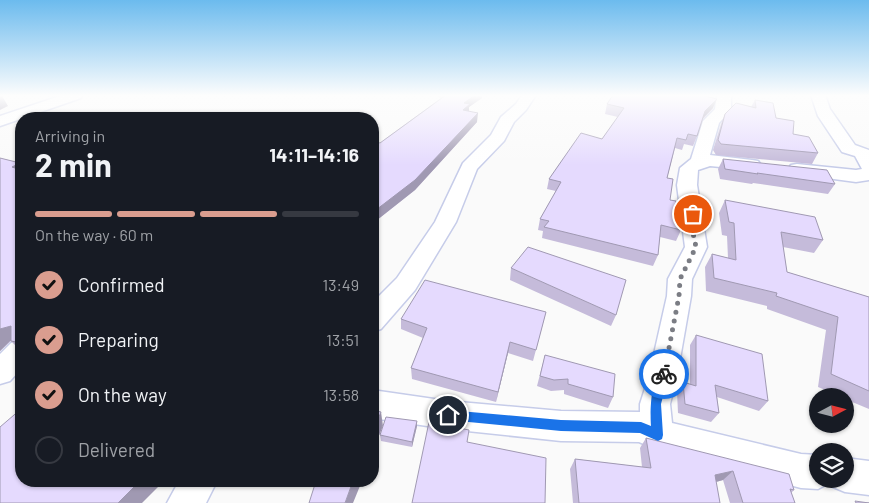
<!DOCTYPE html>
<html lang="en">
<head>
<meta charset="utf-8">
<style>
	:root { --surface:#171b24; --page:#242831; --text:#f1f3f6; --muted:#9ea1a6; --line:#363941; --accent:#da9d8f }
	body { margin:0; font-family:Barlow,sans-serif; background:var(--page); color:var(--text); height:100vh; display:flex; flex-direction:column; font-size:19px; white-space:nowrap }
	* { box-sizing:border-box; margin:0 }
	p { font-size:16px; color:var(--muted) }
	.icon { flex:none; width:28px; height:28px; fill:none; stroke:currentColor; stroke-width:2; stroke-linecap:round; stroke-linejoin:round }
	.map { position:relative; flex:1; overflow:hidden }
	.side { position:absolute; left:15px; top:112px; width:364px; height:375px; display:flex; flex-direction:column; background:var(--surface); border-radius:20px; box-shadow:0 1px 4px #0004 }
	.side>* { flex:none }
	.needle { width:32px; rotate:83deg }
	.controls { position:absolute; left:809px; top:388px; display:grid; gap:10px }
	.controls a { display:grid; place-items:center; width:45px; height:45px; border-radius:50%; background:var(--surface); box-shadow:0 1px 4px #0004; font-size:25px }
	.pin { position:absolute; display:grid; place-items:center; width:42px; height:42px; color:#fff; margin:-21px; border:2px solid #fff; border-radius:50%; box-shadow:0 1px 5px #0007 }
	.courier { position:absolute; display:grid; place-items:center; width:50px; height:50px; margin:-25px; border:4px solid #1a73e8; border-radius:50%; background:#fff; color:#222; box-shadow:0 1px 6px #0007 }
	.summary em { font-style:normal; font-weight:700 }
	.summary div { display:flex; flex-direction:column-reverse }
	.summary { display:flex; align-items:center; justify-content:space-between; height:85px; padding:0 20px }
	h1 { font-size:32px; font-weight:700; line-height:38px }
	.bar { display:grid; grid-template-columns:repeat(4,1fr); gap:8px 5px; align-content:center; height:60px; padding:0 20px }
	.bar i { height:6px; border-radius:4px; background:var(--line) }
	.bar .on { background:var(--accent) }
	.bar p { grid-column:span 4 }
	ol { padding:0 20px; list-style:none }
	li { display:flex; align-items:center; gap:15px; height:55px }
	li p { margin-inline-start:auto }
	li .icon { padding:5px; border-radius:50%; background:var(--accent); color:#111; stroke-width:4 }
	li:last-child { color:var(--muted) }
	li i { width:28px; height:28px; border:2px solid var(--line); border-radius:50% }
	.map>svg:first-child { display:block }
</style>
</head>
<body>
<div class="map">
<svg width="869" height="503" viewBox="0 0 869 503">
	<rect width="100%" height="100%" fill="#fafafa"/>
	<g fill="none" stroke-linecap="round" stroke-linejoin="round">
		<!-- minor casing -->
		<g stroke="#c6cce9" stroke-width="3">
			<path id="minor" d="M63 95H83L81 98 0 126V116Z
				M522 95H536L526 110 514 122 504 141 477 169 456 222 415 290 381 329 372 332V303L397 278 435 222 463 163 491 135 501 117 516 104Z
				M717 95H731V110L719 123 710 155 752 160 758 161 761 165 758 169 752 170 710 166 698 170 697 185 707 247 692 279 691 296 677 376 670 404 672 423 801 454 818 455V479H845V458L869 461V495L845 492 833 487 831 482 818 489 801 488 658 450 639 442 561 441 448 429 372 418V390L448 401 561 411 640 412V404L649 376 667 296 668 279 685 247 677 185 680 168 691 159 703 121 715 109Z
				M811 95H825L830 109 855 145 869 150V180L856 182 797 174 791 173 788 169 791 165 797 164 856 170 862 169 855 156 842 152 818 116Z
				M21 339V369L10 381 0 384V354L11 343Z
				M179 481H217L206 503H167Z"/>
		</g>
		<!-- minor -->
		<use href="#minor" fill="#fff" fill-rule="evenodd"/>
	</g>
	<!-- wall -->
	<path fill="#c5bbda" d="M438 95H482V98L469 107V111L477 122 415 190 372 224V142L380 143 441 98 438 97Z
		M705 96 713 108 703 119 697 136 693 146 684 144 682 150 675 148 667 178 670 200 676 206 681 230 676 241 660 237 658 255 653 266 542 238 543 231 538 230 540 219 556 191 547 189 549 179 602 139 618 117 605 114 607 104Z
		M755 100 776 118 793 134 818 153 812 164 716 155 713 150 721 124 725 114 751 107Z
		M0 158 20 163 21 165V351L11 341 0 351Z
		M723 159 835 184 828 194 753 183 752 184 720 179 718 169Z
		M725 200 823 240 814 253 783 247 787 272 869 297V409L845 399V396H840L818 387 826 330 767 309V306L706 291 705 267 712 254 728 258 727 236 722 235 719 213Z
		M511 268 616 315 611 326 510 280Z
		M546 312 533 361 508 353 496 402 412 379 411 368 423 338 401 329V319Z
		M696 335 768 401 759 411 717 397 719 413 711 422 678 413 677 392 683 382 690 384V345Z
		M545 355 613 397 608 408 564 394V390L551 391 537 386Z
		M417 421V426L412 447 381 441 380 435Z
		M646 438 794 490 791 493 795 503H730L723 480 716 482 720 503H573L570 469 575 459 642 467 640 448Z"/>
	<!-- shaded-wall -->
	<path fill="#a099b2" d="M474 95H482V98L469 107V113L463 110 464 103Z
		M2 96 8 106 0 110V97Z
		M717 99 713 108 701 120 705 111Z
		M478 113 477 122 415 190 372 224V213Z
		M20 163 21 165V177L12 167Z
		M11 326 21 338 10 341 0 351V329Z
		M510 342 508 353 496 402 498 392Z
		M381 412 383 426 372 452V433Z
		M417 421V426L412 447V442Z
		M733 471 723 480 705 485 715 475Z
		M140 481H164L142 503H118Z
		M353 481H362L353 503H345Z"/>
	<!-- building -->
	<path fill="#e5dafe" stroke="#a099b2" d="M446 95H475L464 103 470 104 463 110 478 113 415 180 372 213V142L374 141 380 143Z
		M613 95H705V96L717 99 705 111 697 136 688 134 686 140 677 138 667 178 673 179 670 200 676 201V206L682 207 681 230 661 225 658 255 544 227 549 221 540 219 561 182 549 179 581 133 602 139 624 108 607 104Z
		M755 100 773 103 776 118 794 121 793 134 809 137 818 153 721 144 718 140 725 114 736 103 756 108Z
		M0 158 20 163 12 167 21 170V252L18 254 21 255V343L11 341V326L0 329Z
		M723 159 827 170 835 184 757 173 758 174 725 169Z
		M725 200 815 217 823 240 781 232 787 272 869 297V391L831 374 838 317 776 296 777 293 714 278 712 254 736 260 734 223 729 222Z
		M528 247 626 280 616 315 511 268Z
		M425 280 546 312 536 350 510 342 498 392 411 368 427 328 401 319Z
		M696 335 762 354 768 401 715 385 719 413 685 404 683 382 696 386Z
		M545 355 615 374 613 397 568 384V379L554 380 540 376Z
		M21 409V481H94L96 482 97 481H140L118 503H0V427Z
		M372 410 381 412 372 433Z
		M386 417 417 421 412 442 380 435Z
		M429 422 469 430 467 442 546 458 545 503H412Z
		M646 438 789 474 794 490 790 489 795 503H743L733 471 715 475 720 503H579L575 459 651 468Z
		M316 481H353L345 503H309Z
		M855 501 869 503H856Z"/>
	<!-- sky -->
	<linearGradient id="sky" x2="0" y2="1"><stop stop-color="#6cbbee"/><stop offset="0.58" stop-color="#fdfdfd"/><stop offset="1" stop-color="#fdfdfd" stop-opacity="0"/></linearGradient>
	<rect width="869" height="165" fill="url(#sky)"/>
	<!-- route -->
	<path fill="#1a73e8" d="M664 369 669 374 661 404 663 435 662 439 658 441 640 433 561 431 448 420 444 418 442 415 444 411 448 410 561 420 641 422 651 426C650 414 650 375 664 369Z"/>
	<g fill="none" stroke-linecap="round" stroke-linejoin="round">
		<!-- done -->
		<path stroke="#7b7d84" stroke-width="5" stroke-dasharray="0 9" d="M664 374 679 296 680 279 696 247 692 228 693 214"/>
	</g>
</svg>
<div class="controls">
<a><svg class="needle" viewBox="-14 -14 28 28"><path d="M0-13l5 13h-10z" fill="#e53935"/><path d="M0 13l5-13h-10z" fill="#9ea1a6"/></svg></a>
<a><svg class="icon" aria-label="layers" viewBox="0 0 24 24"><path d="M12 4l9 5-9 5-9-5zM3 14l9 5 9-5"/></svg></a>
</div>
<div class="pin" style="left:693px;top:214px;background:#ea580c"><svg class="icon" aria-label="bag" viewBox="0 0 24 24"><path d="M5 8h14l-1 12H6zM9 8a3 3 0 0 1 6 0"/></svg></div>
<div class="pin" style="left:448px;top:415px;background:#1f2937"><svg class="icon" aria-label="home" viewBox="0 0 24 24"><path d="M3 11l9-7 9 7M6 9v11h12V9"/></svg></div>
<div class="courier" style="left:664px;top:374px"><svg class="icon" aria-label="bike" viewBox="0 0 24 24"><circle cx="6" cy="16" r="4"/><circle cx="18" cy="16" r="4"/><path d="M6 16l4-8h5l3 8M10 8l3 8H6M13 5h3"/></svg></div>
<section class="side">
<div class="summary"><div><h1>2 min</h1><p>Arriving in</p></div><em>14:11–14:16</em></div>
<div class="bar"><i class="on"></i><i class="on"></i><i class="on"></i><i></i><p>On the way · 60 m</p></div>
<ol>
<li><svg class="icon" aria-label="check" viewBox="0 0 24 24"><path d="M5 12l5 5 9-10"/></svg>Confirmed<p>13:49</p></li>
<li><svg class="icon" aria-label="check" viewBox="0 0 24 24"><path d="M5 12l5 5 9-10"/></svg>Preparing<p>13:51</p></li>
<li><svg class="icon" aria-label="check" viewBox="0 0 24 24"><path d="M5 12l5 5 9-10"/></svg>On the way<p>13:58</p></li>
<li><i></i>Delivered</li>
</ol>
</section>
</div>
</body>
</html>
